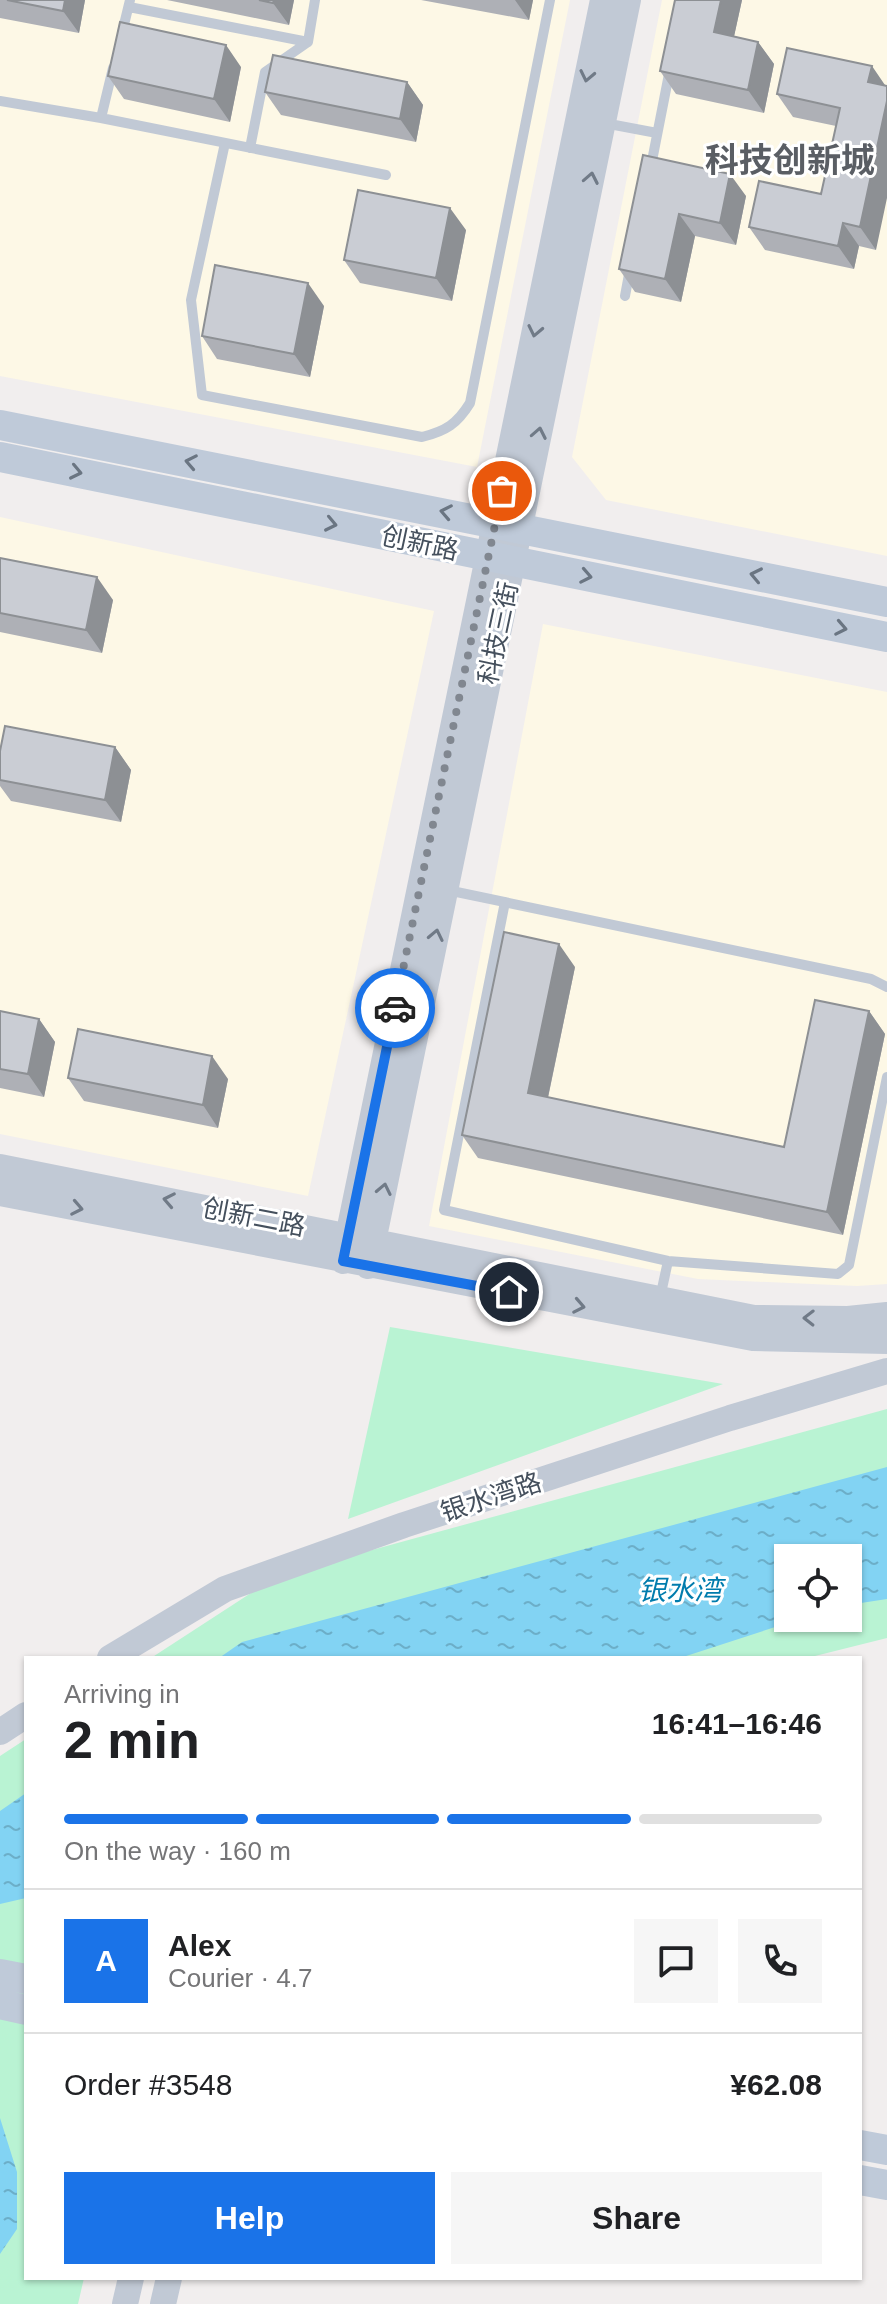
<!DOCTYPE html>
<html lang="en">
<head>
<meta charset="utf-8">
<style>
	:root { --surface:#fff; --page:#f6f6f6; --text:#202124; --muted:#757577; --line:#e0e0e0; --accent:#1a73e8 }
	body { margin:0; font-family:Helvetica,"Noto Sans SC",sans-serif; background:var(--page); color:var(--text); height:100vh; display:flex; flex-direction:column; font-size:30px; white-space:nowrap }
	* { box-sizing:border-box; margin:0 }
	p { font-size:26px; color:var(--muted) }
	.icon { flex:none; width:44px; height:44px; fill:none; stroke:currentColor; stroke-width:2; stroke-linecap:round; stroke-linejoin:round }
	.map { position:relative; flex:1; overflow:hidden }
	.details { position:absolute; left:24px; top:1656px; width:838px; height:624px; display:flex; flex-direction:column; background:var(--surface); border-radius:0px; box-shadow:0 2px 6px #0004 }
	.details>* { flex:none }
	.fabs { position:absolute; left:774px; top:1544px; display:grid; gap:16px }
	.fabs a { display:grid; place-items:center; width:88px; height:88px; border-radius:0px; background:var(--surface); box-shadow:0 2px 6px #0004; font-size:40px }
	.pin { position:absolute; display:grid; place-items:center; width:68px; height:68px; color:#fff; margin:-34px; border:4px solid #fff; border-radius:50%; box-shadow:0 2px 8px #0007 }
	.courier { position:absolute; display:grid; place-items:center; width:80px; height:80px; margin:-40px; border:6px solid #1a73e8; border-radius:50%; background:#fff; color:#222; box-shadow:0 2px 10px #0007 }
	.summary em { font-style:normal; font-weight:800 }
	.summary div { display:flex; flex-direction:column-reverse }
	.summary { display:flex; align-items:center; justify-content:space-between; height:136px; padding:0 40px }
	h1 { font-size:52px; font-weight:800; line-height:60px }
	.bar { display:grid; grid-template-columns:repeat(4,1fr); gap:12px 8px; align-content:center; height:96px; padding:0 40px }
	.bar i { height:10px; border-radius:6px; background:var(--line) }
	.bar .on { background:var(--accent) }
	.bar p { grid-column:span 4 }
	.line { display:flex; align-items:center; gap:20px; padding:0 40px; border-top:2px solid var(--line) }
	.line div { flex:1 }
	.round { display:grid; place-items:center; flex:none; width:84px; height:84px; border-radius:0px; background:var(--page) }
	.cta { display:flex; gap:16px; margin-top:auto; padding:16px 40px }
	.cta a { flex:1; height:92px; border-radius:0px; background:var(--accent); color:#fff; font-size:32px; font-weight:800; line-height:92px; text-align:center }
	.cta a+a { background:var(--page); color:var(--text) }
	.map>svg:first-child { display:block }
</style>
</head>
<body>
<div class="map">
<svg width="887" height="2304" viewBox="0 0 887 2304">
	<defs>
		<pattern id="water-ripples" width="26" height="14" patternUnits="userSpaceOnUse" patternTransform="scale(2)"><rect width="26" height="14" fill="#82d3f3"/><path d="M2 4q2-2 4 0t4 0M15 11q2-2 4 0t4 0" fill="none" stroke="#6caec8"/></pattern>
	</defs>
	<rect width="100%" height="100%" fill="#f1eeee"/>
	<!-- commercial -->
	<path fill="#fdf8e6" d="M0 0H570L477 467 0 376Z
		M662 0H887V556L606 500 572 457Z
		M0 517 434 611 308 1196 0 1134Z
		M543 624 887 692V1284L857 1286 698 1279 429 1226Z"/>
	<!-- park -->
	<path fill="#b9f3d3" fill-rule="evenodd" d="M390 1327 723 1384 348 1519Z
		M887 1409V1638L807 1658H151L277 1576ZM788 1558H848V1618H788Z
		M26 1739V2278H84L78 2304H0V1756Z"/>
	<!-- water -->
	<path fill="url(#water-ripples)" d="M887 1467V1599L848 1605V1558H788V1618H803L680 1658H219L242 1642Z
		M26 1793V1898L0 1904V1811Z
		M0 2118 17 2172V2229L0 2254Z"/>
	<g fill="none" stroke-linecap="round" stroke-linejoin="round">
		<!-- service -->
		<path stroke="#c1c9d5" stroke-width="10" d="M129 7 308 42
			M122 33 130 0
			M113 68 101 118 386 175
			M0 101 101 118
			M604 123 657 133
			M225 143 191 300 202 395 422 437C446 431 457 424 470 403L550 0
			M250 148 265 72 308 42 315 0
			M650 171 670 69
			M625 296 630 269
			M447 890 871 979 887 987
			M505 902 444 1210 668 1261 838 1274 849 1265 887 1077
			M660 1298 668 1261"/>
		<!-- tertiary -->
		<path stroke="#c1c9d5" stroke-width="26" d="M0 1167 754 1318 848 1319 887 1315
			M0 1193 753 1338 887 1341
			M343 1261 603 0
			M368 1266 628 0
			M110 1658 225 1589 404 1525 730 1418 887 1371
			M0 1732 26 1715
			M125 2304 131 2278
			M163 2304 169 2278"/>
		<!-- secondary -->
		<path stroke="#bfcad9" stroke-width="30" d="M0 425 887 602
			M0 457 887 637
			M0 1974 26 1979
			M0 2004 26 2010
			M860 2145 887 2150
			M860 2180 887 2185"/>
	</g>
	<!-- wall -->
	<path fill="#aeb0b6" d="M0 0H85L79 33 0 18Z
		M167 0H294L289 25Z
		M421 0H533L529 20Z
		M675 0H742L734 36 758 42 774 64 764 113 676 94 660 71Z
		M872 66 876 250 859 246 854 269 765 250 749 227 821 194 836 126 793 117 777 94Z
		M241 67 230 122 124 99 108 76Z
		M407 82 423 105 416 142 281 115 265 92Z
		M643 155 746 196 736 245 695 236 681 302 635 292 619 269Z
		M466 230 452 301 360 283 344 260Z
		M324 306 310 377 217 359 202 336Z
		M0 558 113 600 102 653 0 632Z
		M115 747 131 770 121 822 11 801 0 786V751Z
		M575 967 548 1098 784 1147 869 1011 885 1034 843 1235 478 1158 462 1135Z
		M0 1011 39 1019 55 1042 44 1097 0 1088Z
		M68 1078 228 1079 218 1128 84 1101Z"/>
	<!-- shaded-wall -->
	<path fill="#8d9094" d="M65 0H85L79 33 63 11Z
		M274 0H294L289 25 273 3Z
		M515 0H533L529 20Z
		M721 0H742L730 55 714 32Z
		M758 42 774 64 764 113 748 90Z
		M226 45 241 67 230 122 214 99Z
		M872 66 887 88 868 82Z
		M407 82 423 105 416 142 400 119Z
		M887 101V198L876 250 860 227Z
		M730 174 746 196 736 245 720 223Z
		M450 208 466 230 452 301 436 278Z
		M679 214 695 236 681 302 665 279Z
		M843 223 859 246 854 269 838 246Z
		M308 283 324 306 310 377 294 354Z
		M97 577 113 600 102 653 86 630Z
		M115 747 131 770 121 822 105 800Z
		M559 944 575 967 544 1116 528 1093Z
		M869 1011 885 1034 843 1235 827 1212Z
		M39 1019 55 1042 44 1097 28 1074Z
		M212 1056 228 1079 218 1128 203 1105Z"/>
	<!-- building -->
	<path fill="#cacdd4" stroke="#8d9094" stroke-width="2" d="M7 0H65L63 11Z
		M259 0H274L273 3Z
		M675 0H721L714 32 758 42 748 90 660 71Z
		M120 22 226 45 214 99 108 76Z
		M787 48 872 66 868 82 887 86V101L860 227 843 223 838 246 749 227 759 181 821 194 840 108 777 94Z
		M273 55 407 82 400 119 265 92Z
		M643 155 730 174 720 223 679 214 665 279 619 269Z
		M358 190 450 208 436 278 344 260Z
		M215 265 308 283 294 354 202 336Z
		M0 558 97 577 86 630 0 613Z
		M5 726 115 747 105 800 0 780V751Z
		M504 932 559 944 528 1093 784 1147 815 1000 869 1011 827 1212 462 1135Z
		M0 1011 39 1019 28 1074 0 1069Z
		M78 1029 212 1056 203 1105 68 1078Z"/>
	<!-- one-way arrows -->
	<defs><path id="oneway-chevron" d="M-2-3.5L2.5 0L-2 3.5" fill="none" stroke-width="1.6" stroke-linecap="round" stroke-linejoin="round" transform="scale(2)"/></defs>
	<g stroke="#707a87">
		<use href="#oneway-chevron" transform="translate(587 76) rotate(102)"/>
		<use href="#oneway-chevron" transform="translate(591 178) rotate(-79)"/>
		<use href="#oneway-chevron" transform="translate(535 331) rotate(102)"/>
		<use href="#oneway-chevron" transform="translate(539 433) rotate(-79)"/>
		<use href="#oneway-chevron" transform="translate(436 935) rotate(-78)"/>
		<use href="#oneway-chevron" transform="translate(384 1189) rotate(-78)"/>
		<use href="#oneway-chevron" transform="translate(169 1200) rotate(-169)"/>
		<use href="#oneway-chevron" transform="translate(77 1208) rotate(11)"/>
		<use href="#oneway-chevron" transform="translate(579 1306) rotate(11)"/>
		<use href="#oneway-chevron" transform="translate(809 1318) rotate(-179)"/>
	</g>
	<g stroke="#6a7582">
		<use href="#oneway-chevron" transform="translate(191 462) rotate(-169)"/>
		<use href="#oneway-chevron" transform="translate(76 472) rotate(12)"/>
		<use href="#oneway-chevron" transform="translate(446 512) rotate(-169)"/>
		<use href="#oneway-chevron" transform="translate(331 524) rotate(12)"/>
		<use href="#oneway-chevron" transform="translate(756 575) rotate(-168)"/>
		<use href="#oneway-chevron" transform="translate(586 576) rotate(11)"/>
		<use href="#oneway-chevron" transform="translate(841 628) rotate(11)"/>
	</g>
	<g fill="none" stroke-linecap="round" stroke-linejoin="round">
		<!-- done -->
		<path stroke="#818790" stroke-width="8" stroke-dasharray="0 14.4" d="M395 1008 502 491"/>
		<!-- route -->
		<path stroke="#1a73e8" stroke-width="10" d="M395 1008 343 1261 509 1292"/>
	</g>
	<g text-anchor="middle" stroke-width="6" stroke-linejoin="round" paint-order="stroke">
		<!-- street labels -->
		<g font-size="26" fill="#45505d" stroke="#fff">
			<text transform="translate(420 543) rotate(12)" y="9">创新路</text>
			<text transform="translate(498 633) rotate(-78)" y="9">科技三街</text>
			<text transform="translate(254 1217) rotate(11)" y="9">创新二路</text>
			<text transform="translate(491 1497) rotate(-18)" y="9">银水湾路</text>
		</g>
		<!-- water labels -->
		<g font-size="28" font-style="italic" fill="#017cad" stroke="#fff">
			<text x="680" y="1600">银水湾</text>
		</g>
		<!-- district labels -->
		<g font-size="34" font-weight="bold" fill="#5a5e64" stroke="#fff">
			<text x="790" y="172">科技创新城</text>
		</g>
	</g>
</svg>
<div class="fabs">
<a><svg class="icon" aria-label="locate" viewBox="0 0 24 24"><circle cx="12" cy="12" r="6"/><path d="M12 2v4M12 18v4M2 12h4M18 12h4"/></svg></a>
</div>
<div class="pin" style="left:502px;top:491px;background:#ea580c"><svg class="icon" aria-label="bag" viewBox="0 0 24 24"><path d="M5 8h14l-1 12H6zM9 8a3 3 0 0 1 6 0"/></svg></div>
<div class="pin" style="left:509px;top:1292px;background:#1f2937"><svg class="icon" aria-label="home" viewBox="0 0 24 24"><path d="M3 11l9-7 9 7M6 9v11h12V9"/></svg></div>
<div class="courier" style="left:395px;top:1008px"><svg class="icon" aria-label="car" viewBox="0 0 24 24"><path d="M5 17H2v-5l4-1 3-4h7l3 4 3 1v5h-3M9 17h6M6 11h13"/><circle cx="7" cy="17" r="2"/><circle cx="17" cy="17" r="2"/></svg></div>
<section class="details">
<div class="summary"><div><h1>2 min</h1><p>Arriving in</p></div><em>16:41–16:46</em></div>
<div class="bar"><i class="on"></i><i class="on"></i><i class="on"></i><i></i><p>On the way · 160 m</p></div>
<div class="line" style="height:144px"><b class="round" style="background:var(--accent);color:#fff">A</b><div><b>Alex</b><p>Courier · 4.7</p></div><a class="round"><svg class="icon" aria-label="chat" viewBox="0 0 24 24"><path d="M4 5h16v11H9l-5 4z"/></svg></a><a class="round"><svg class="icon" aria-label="phone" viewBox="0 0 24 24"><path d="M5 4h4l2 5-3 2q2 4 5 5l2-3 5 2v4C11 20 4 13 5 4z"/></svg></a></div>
<div class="line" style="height:104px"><div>Order #3548</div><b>¥62.08</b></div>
<div class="cta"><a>Help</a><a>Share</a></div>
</section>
</div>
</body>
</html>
